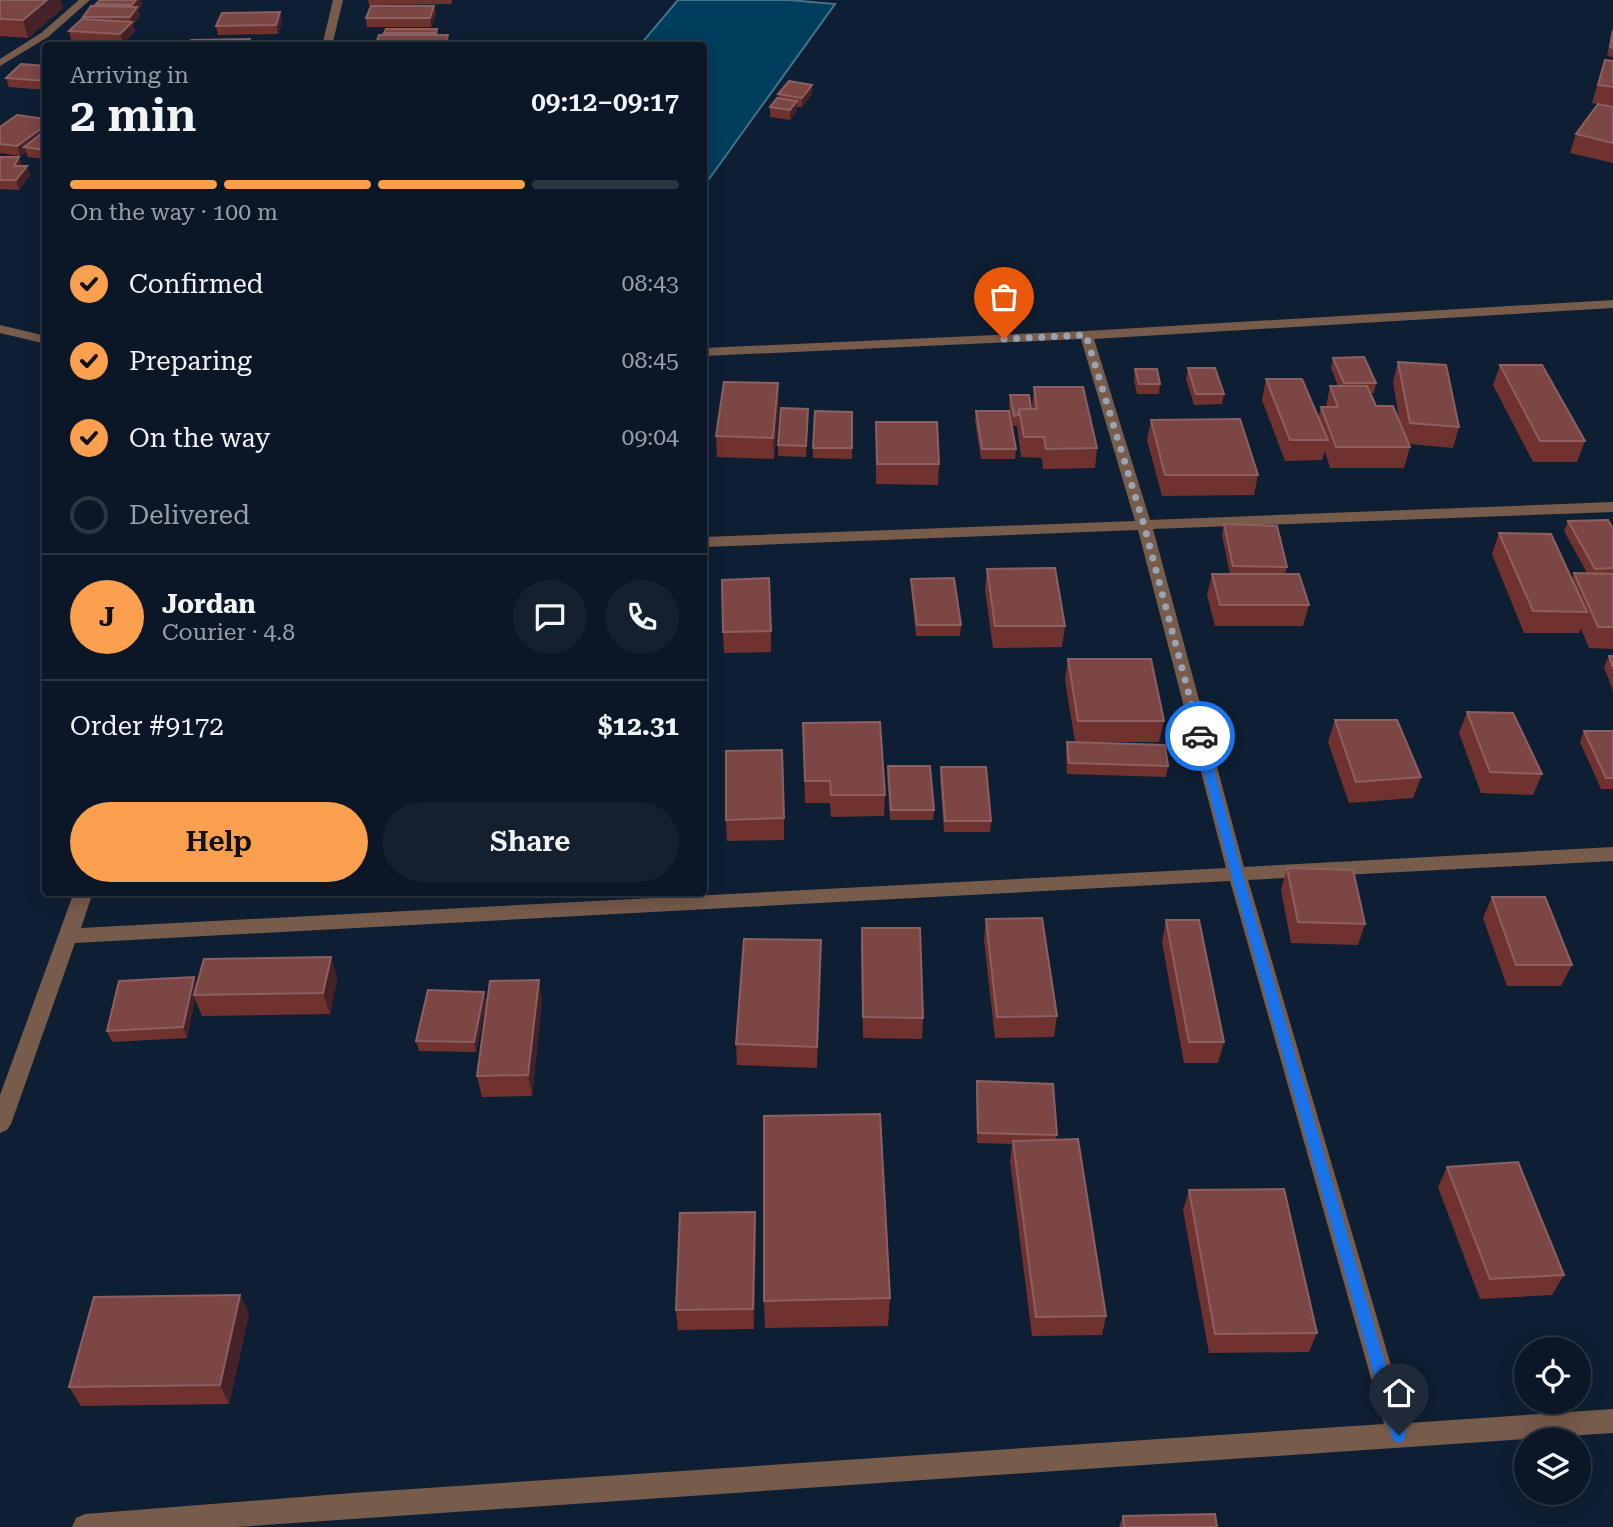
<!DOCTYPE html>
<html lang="en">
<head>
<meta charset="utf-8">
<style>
	:root { --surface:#0b1726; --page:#14202e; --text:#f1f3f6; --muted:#9a9fa7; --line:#2b3643; --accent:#f99f4d }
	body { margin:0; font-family:"Roboto Serif",serif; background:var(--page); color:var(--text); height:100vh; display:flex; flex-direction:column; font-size:26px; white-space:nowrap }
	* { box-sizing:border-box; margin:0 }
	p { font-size:23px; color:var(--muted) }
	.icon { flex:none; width:38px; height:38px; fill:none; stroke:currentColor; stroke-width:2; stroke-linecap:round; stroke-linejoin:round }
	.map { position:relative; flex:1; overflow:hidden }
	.side { position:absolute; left:42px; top:42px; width:665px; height:854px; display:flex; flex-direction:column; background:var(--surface); border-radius:7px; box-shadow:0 4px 18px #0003,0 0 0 2px var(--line) }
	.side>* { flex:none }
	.tools { position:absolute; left:1514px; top:1337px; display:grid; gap:14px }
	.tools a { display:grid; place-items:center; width:77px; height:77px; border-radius:50%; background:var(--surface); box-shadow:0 4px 18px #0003,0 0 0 2px var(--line); font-size:35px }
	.pin { position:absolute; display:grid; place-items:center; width:60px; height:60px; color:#fff; margin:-72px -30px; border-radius:50% 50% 50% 0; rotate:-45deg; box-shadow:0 0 7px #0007 }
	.pin .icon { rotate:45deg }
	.courier { position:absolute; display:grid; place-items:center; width:70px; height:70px; margin:-35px; border:5px solid #1a73e8; border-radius:50%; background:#fff; color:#222; box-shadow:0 2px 9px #0007 }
	.head em { font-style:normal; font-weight:600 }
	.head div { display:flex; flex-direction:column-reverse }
	.head { display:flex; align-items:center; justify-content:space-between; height:119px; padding:0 28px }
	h1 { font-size:46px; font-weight:600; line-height:52px }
	.bar { display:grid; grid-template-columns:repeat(4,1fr); gap:10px 7px; align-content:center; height:84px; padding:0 28px }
	.bar i { height:9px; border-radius:5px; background:var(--line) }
	.bar .selected { background:var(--accent) }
	.bar p { grid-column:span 4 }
	.line { display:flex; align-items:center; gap:18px; padding:0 28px; border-top:2px solid var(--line) }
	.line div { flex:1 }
	.round { display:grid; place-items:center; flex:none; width:74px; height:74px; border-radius:37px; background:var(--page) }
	ol { padding:0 28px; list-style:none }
	li { display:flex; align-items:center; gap:21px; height:77px }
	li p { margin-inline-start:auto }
	li .icon { padding:7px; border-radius:50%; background:var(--accent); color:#111; stroke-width:4 }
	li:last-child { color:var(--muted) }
	li i { width:38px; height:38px; border:4px solid var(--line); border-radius:50% }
	.cta { display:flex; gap:14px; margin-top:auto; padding:14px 28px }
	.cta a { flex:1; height:80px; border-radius:42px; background:var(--accent); color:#111; font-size:28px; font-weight:600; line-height:80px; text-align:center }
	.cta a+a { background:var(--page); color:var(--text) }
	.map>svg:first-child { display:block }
</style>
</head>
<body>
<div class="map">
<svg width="1613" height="1527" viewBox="0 0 1613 1527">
	<rect width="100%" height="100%" fill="#0f1f33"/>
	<!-- water -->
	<path fill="#003e5d" stroke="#44728c" stroke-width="2" d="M678 0H789L835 4 704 186V46L640 45Z"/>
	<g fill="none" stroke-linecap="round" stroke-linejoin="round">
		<!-- minor -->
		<path fill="#775b4b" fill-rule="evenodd" d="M79 0H90L48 37 0 66V59L41 33Z
			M333 0H343L332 46H322Z
			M1613 300V308L1094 339 1150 520 1613 502V512L1153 529 1244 867 1613 847V861L1248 880 1408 1423 1613 1409V1433L236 1527H72L76 1518 85 1514 352 1493 1384 1424 1230 881 75 943 11 1124 7 1130 0 1133V1095L74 892H93L81 928 1226 868 1138 530 704 547V537L1135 521 1081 339 704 356V348L1086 331Z
			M0 325 46 336V344L0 333Z"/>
	</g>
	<!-- wall -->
	<path fill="#70322e" d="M0 0 63 8 28 38 0 36Z
		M100 0H141L142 5 138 10 140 16 133 25 135 31 123 44 71 40 69 31 83 19V17L97 7 96 4Z
		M368 0H452L451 4 369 5Z
		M434 6 436 14 431 27H367L366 18Z
		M280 12 282 21 278 34 218 35 216 26Z
		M1613 27V57L1607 56Z
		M437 29 438 35H448L449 46H375L385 35 384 33Z
		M1605 60 1613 61V106L1592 103Z
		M46 66V90L9 87 6 78Z
		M812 85V94L802 107H797V111L790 120 770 117V107L779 99 778 94Z
		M1613 107V163L1570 153 1576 134Z
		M46 119V159L28 157 26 152 20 156 0 153V127Z
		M0 157H19L22 166H27L30 175 19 190 0 189Z
		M1333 358 1376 383 1374 393H1370L1376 406 1400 424 1393 382 1398 362 1459 427 1453 448 1409 444 1410 447 1404 468H1330L1325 451 1322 460 1285 461 1262 400 1266 379 1318 418 1321 407H1326L1330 386H1338L1331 368Z
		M1500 365 1585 441 1577 462H1533L1493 385Z
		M1188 368 1224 394 1222 404 1194 405 1186 379Z
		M1135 369 1160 384 1159 394H1137L1134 380Z
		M1034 387 1097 448 1095 468 1043 469 1042 458 1021 457 1017 426H1013L1009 406 1010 395 1032 409Z
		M779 403 774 459 717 457 716 436Z
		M808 409 806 457 778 456V445Z
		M976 411 1016 449 1015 459H981L975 421Z
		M852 412V459L813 458V448Z
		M1151 420 1258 475 1254 495 1162 496 1147 440Z
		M876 422 939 464 938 485 876 484Z
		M1568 521 1613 529V649L1589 648 1581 629 1579 633H1524L1492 554 1499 533 1572 579 1574 573H1587L1564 531Z
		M1224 524 1287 567 1285 574 1309 605 1303 626H1215L1207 595 1212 574H1230L1222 535Z
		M987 569 1065 626 1062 647 993 648 985 590Z
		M911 579 961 625 960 636H916L911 589Z
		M771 631V652L724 653 723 632Z
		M1609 656H1613V691L1604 667Z
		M1068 659 1164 721 1159 742H1075L1065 680Z
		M1467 712 1542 774 1533 795 1481 793 1459 733Z
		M1335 720 1421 777 1413 798 1349 803 1328 742Z
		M803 723 885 795 884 816 831 817 830 803H805Z
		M1584 731H1613V789H1601L1580 742Z
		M1067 742 1168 766 1166 777 1067 774 1066 753Z
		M888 766 934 810 933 820H890L887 776Z
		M941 767 991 821 990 832H944L940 778Z
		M784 818V840L727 841 726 820Z
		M1287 868 1365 924 1358 945 1291 943 1281 890Z
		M1492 897 1572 965 1561 986H1507L1483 918Z
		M986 919 1057 1016 1054 1037 995 1038 984 940Z
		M1166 920 1224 1042 1218 1063H1184L1162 942Z
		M862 928 923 1018 922 1039 863 1038 861 949Z
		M821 940 817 1068 737 1065 736 1044Z
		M331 957 337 978 330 1014 202 1016 195 999 187 1038 112 1042 107 1031 197 984Z
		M484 992 486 1003 476 1052 419 1051 416 1041Z
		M542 1001 532 1096 482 1097 477 1076Z
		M977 1081 1057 1135 1056 1139 1106 1316 1102 1335 1032 1336 1010 1161 1012 1144 977 1143 976 1092Z
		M1447 1167 1564 1275 1552 1295 1480 1299 1438 1187Z
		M1189 1190 1317 1333 1309 1352 1209 1353 1183 1210Z
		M755 1212 756 1232 754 1329 678 1330 676 1310Z
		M240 1295 249 1314 229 1404 81 1406 69 1387Z
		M890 1298 888 1326 765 1328 764 1301Z
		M1123 1516 1217 1527H1119Z"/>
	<!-- shaded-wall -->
	<path fill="#442227" d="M47 0H61L63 8 28 38 23 20Z
		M136 0H141L142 5 138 10 140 16 133 25 135 31 123 44 120 34 131 23 130 17 134 12 132 5Z
		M434 6 436 14 431 27 430 18Z
		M280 12 282 21 278 34 276 25Z
		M448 35 449 46H444Z
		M812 85V94L802 107V98Z
		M797 101V111L790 120V110Z
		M46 125V137L24 147 26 152 20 156 17 146Z
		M19 157 23 167 14 166Z
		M27 166 30 175 19 190 16 180Z
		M778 383 779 403 774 459 773 438Z
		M331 957 337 978 330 1014 323 993Z
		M194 977 198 987 194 995 195 999 187 1038 183 1027Z
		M539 980 542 1001 532 1096 528 1075Z
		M484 992 486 1003 476 1052 474 1042Z
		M755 1212 756 1232 754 1329 753 1309Z
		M240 1295 249 1314 229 1404 220 1385Z"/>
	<!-- building -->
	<path fill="#7c4644" stroke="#8c6061" stroke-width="2" d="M0 0H47L23 20 0 19Z
		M100 0H136L132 5 96 4Z
		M91 6 137 7 130 17H83Z
		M371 6H434L430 18H366Z
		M280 12 276 25 216 26 222 13Z
		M82 19 132 22 120 34 69 31Z
		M386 29H437L436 33H384Z
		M1613 30V48L1610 47Z
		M379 35H448L444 46H375Z
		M250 39 247 46H188L191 40Z
		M1605 60 1613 61V87L1598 85Z
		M21 64 46 66V81L6 78Z
		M789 81 812 85 802 98 778 94Z
		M777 98 797 101 790 110 770 107Z
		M1598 104 1613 107V143L1576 134Z
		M17 115 46 119V125L17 146 0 144V127Z
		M46 130V150L24 147Z
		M0 157H19L14 166H27L16 180H0Z
		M1364 357 1376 383H1344L1333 358Z
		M1398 362 1446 365 1459 427 1410 423Z
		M1500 365H1542L1585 441H1540Z
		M1188 368H1215L1224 394H1196Z
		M1135 369H1157L1160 384H1139Z
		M1266 379H1302L1328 440H1290Z
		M724 382 778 383 773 438 716 436Z
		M1330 386H1367L1376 406H1393L1410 447H1336L1321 407H1338Z
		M1034 387H1083L1097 448 1046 449 1044 437H1024L1019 409H1037Z
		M1010 395H1029L1031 409H1019L1018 415 1014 416Z
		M781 408 808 409 806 446 778 445Z
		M815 411 852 412V448H813Z
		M976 411H1009L1016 449H982Z
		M1240 419 1258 475H1165L1151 420Z
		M876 422H937L939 464H877Z
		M1608 520 1613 529V568L1595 569 1568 521Z
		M1224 524 1277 526 1287 567 1233 566Z
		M1499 533 1551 534 1587 612 1533 611Z
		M1055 568 1065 626H995L987 569Z
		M1574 573 1613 574V627H1598Z
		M1212 574H1299L1309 605H1220Z
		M769 578 771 631 723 632 722 580Z
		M954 578 961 625H917L911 579Z
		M1609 656H1613V668Z
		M1068 659H1151L1164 721H1078Z
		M1467 712 1513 713 1542 774 1490 772Z
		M1335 720H1397L1421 777 1356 782Z
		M880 722 885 795H831L830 781H805L803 723Z
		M1584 731H1613V778H1606Z
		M1067 742 1165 745 1168 766 1069 763Z
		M782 750 784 818 726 820V751Z
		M888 766H930L934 810H891Z
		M941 767H986L991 821H945Z
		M1287 868 1353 870 1365 924 1298 922Z
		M1492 897H1545L1572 965H1516Z
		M1042 918 1057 1016 997 1017 986 919Z
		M1166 920H1199L1224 1042H1189Z
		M862 928H920L923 1018 863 1017Z
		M744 939 821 940 817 1047 736 1044Z
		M331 957 323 993 194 995 204 959Z
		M194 977 183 1027 107 1031 119 981Z
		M539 980 528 1075 477 1076 490 981Z
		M428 990 484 992 474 1042 416 1041Z
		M977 1081 1053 1084 1057 1135 978 1133Z
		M880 1114 890 1298 764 1301V1116Z
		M1078 1139 1106 1316 1036 1317 1013 1141Z
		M1518 1162 1564 1275 1490 1279 1447 1167Z
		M1284 1189 1317 1333 1215 1334 1189 1190Z
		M755 1212 753 1309 676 1310 680 1213Z
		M240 1295 220 1385 69 1387 94 1297Z
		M1215 1514 1217 1527H1124L1123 1516Z"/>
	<!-- route -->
	<path fill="#1a73e8" d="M1200 732 1205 736 1243 875 1406 1435 1404 1440 1399 1443 1393 1440 1391 1435 1231 875 1194 736Z"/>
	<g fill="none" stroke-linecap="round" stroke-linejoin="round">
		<!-- done -->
		<path stroke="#98a4b4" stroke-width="7" stroke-dasharray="0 12.6" d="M1004 339 1086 335 1144 525 1200 736"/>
	</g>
</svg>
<div class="tools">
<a><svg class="icon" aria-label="locate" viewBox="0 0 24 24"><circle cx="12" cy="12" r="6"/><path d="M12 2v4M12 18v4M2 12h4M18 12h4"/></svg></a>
<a><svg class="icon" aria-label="layers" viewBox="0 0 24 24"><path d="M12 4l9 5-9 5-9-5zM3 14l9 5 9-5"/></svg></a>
</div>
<div class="pin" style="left:1004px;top:339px;background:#ea580c"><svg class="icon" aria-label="bag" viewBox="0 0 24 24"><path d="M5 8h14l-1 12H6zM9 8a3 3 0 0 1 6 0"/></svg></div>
<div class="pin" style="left:1399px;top:1435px;background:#1f2937"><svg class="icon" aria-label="home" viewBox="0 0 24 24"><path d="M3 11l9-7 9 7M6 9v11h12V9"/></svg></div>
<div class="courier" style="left:1200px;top:736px"><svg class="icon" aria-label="car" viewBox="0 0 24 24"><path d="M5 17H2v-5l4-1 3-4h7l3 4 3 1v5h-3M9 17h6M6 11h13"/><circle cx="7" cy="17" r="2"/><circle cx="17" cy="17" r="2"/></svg></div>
<section class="side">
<div class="head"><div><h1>2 min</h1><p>Arriving in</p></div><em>09:12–09:17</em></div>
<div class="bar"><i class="selected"></i><i class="selected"></i><i class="selected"></i><i></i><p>On the way · 100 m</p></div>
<ol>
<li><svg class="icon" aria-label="check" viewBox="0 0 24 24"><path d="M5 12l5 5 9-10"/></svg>Confirmed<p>08:43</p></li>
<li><svg class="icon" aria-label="check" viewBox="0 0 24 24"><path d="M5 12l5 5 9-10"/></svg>Preparing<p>08:45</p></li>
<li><svg class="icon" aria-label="check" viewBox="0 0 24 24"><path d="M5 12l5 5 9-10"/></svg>On the way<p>09:04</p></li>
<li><i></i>Delivered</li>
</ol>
<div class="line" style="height:126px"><b class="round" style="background:var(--accent);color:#111">J</b><div><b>Jordan</b><p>Courier · 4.8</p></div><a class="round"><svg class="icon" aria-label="chat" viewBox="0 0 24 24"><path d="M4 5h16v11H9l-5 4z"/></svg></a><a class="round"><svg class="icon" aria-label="phone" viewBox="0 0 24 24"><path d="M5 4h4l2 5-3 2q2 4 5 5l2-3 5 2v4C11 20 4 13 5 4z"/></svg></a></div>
<div class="line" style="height:91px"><div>Order #9172</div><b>$12.31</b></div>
<div class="cta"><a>Help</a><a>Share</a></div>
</section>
</div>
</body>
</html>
